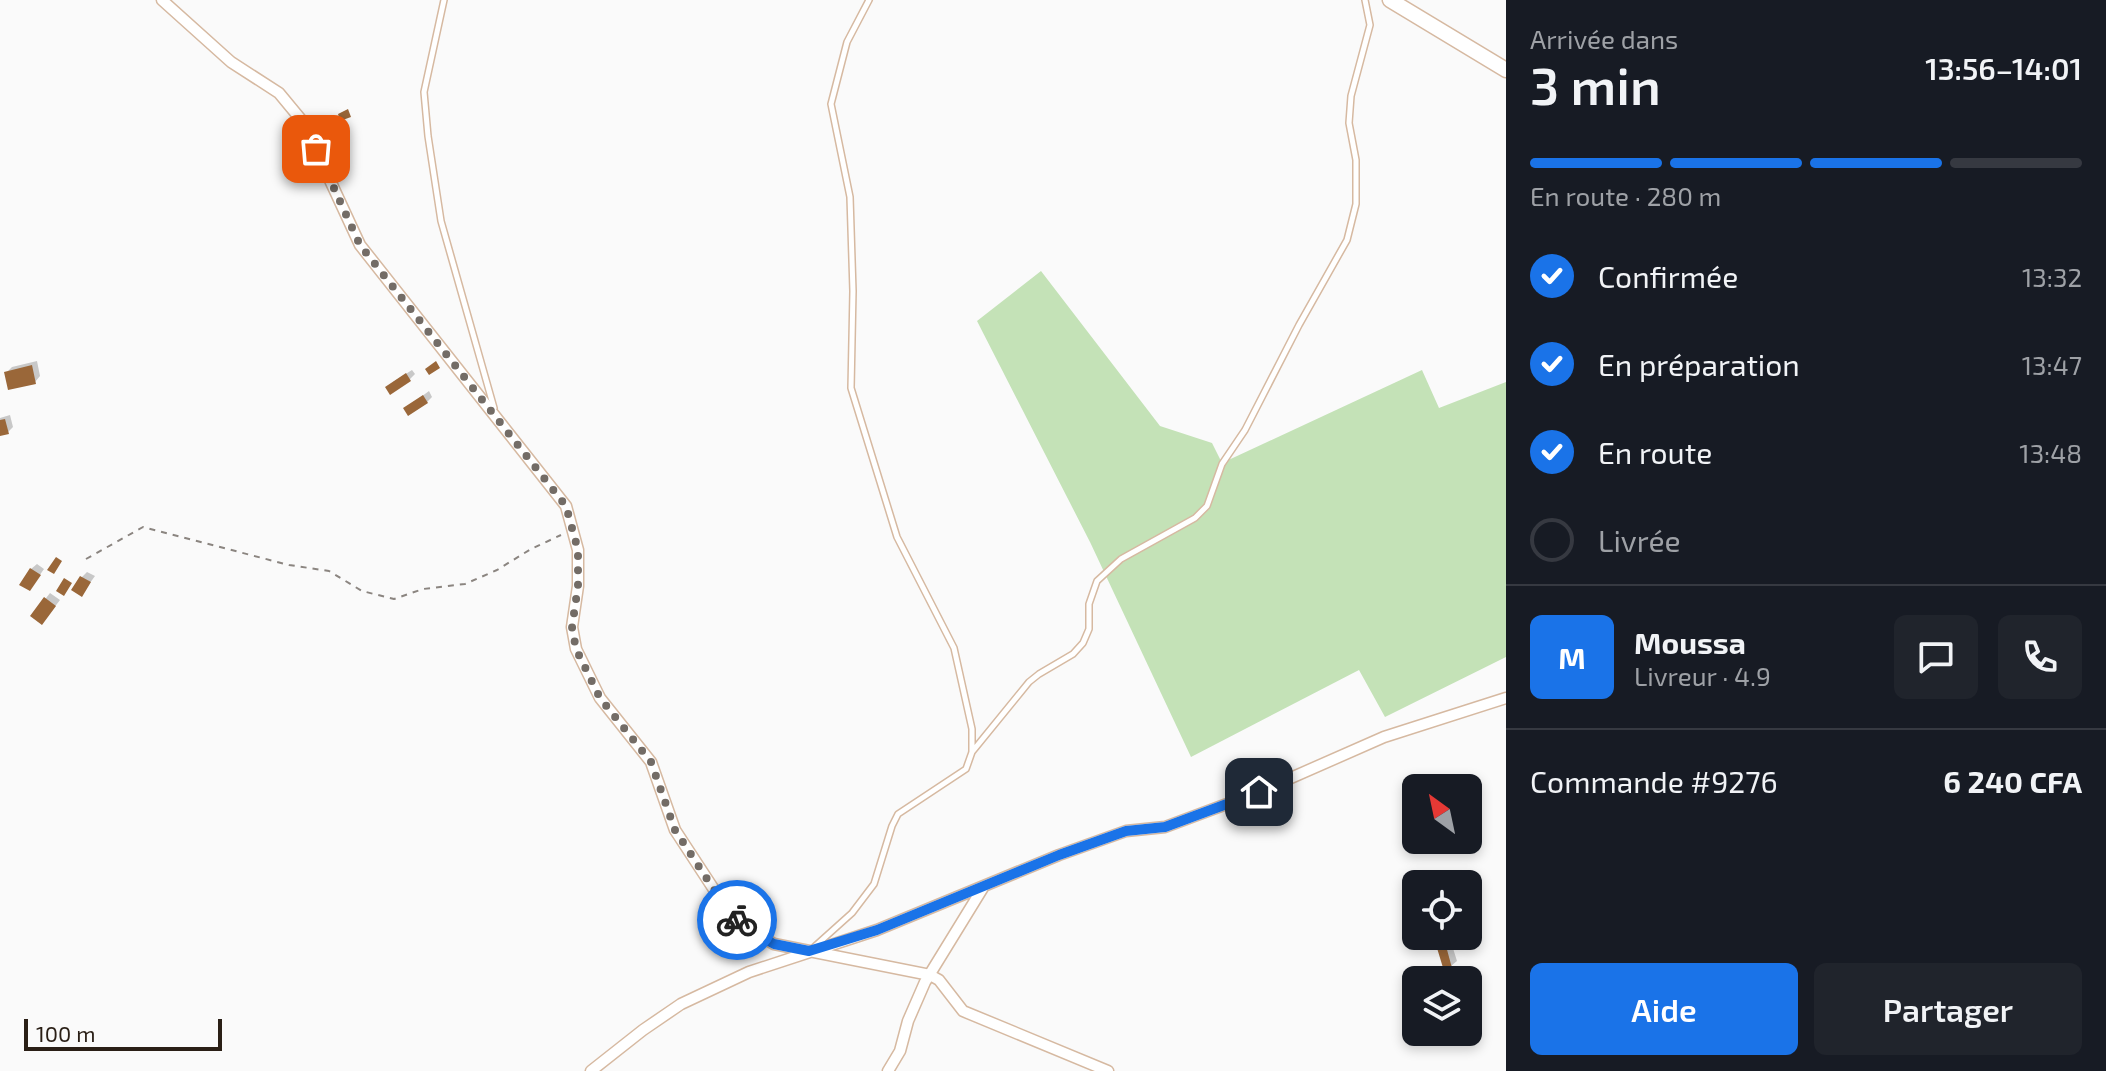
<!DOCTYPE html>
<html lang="fr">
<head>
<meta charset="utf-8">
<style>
	:root { --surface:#171b24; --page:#20242c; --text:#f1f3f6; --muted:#9ea1a6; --line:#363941; --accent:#1a73e8 }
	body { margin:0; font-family:"Exo 2",sans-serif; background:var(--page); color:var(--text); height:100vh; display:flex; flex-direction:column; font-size:30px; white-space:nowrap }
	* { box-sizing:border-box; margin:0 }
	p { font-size:26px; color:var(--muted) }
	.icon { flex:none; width:44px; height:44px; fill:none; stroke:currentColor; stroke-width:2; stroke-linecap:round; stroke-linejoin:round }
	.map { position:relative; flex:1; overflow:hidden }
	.details { display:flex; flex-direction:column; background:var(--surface); width:600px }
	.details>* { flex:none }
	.needle { width:52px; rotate:327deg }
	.buttons { position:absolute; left:1402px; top:774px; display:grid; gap:16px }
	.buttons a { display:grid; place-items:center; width:80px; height:80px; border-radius:12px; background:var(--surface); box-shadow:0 4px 12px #0003; font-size:40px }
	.scale { position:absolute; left:24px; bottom:20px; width:198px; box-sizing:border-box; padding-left:8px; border:4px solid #2a1f16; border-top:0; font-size:22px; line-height:28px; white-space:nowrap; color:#2a1f16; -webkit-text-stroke:6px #fafafa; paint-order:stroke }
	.pin { position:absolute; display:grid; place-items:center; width:68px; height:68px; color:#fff; margin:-34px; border-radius:16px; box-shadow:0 4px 12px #0006 }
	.courier { position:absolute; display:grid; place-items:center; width:80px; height:80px; margin:-40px; border:6px solid #1a73e8; border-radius:50%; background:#fff; color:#222; box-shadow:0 2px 10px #0007 }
	.summary em { font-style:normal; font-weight:600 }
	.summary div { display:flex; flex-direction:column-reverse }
	.summary { display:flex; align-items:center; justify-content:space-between; height:136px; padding:0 24px }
	h1 { font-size:52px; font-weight:600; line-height:60px }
	.bar { display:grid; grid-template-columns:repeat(4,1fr); gap:12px 8px; align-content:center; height:96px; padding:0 24px }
	.bar i { height:10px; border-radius:6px; background:var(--line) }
	.bar .active { background:var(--accent) }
	.bar p { grid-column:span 4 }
	.line { display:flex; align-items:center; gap:20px; padding:0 24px; border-top:2px solid var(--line) }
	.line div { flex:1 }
	.round { display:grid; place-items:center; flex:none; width:84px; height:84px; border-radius:12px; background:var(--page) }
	ol { padding:0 24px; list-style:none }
	li { display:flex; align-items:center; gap:24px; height:88px }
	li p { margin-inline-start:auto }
	li .icon { padding:8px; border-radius:50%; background:var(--accent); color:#fff; stroke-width:4 }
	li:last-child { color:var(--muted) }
	li i { width:44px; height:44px; border:4px solid var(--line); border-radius:50% }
	.cta { display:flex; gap:16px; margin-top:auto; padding:16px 24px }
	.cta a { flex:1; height:92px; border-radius:12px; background:var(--accent); color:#fff; font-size:32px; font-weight:600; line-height:92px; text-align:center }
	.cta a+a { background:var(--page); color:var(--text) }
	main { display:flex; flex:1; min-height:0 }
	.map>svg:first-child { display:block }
</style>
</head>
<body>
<main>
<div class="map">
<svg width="1506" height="1071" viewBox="0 0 1506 1071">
	<rect width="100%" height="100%" fill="#fafafa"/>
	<!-- green -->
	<path fill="#c4e2b7" d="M1041 271 1160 426 1212 443 1222 463 1422 370 1439 408 1506 382V657L1385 717 1359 670 1191 757 1090 542 977 321Z"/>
	<!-- shadow -->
	<path fill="#0003" d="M37 361 40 376 35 382 6 373 12 367Z
		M412 370 415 374 410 379 393 382Z
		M429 391 432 397 427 402 406 408Z
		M10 415 13 427 8 432 0 434V418Z
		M37 564 44 569 30 589 31 569Z
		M87 572 95 576 82 594V577Z
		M50 593 60 600 47 617 33 615Z
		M1451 942 1457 961 1451 966 1439 949 1444 943Z"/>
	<!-- building -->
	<path fill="#9a6739" d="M348 109 351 117 340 121 338 114Z
		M436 361 440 368 429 375 425 369Z
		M32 365 36 384 8 390 4 372Z
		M406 373 411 381 390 395 385 387Z
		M423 395 428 403 408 416 403 408Z
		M5 419 9 434 0 436V420Z
		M56 557 62 561 54 574 47 570Z
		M30 568 41 575 30 591 19 585Z
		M80 576 91 582 82 597 71 590Z
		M64 578 72 583 64 596 56 591Z
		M44 597 56 606 42 625 30 616Z
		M1446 946 1452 968 1444 971 1437 948Z"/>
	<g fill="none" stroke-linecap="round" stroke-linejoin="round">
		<!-- service casing -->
		<g stroke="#d6b9a1" stroke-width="8">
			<path id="service" d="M444 0 424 92 428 136 441 221 494 408
				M972 752 1029 682 1039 674 1073 654 1083 643 1089 629V604L1097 581 1121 559 1195 518 1207 506 1222 464 1245 430 1299 325 1347 240 1356 204V160L1349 123 1351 96 1370 25 1365 0
				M813 948 852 913 874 884 892 826 898 814 966 769 972 752V729L954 648 897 537 851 388 853 291 850 197 831 104 847 42 869 0"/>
		</g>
		<!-- minor casing -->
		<g stroke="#d6b9a1" stroke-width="13">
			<path id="minor" d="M162 0 231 62 279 93 303 122 360 245 566 506 578 550V586L572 627 576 649 600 698 651 762 675 830 730 914 742 926 774 944 930 975 939 980 963 1011 1108 1071
				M591 1071 643 1030 681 1004 749 972 877 930 1059 855 1126 831 1165 827 1259 792 1384 737 1506 698
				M888 1071 900 1051 908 1021 925 982 984 886"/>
		</g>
		<!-- secondary casing -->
		<g stroke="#d6b9a1" stroke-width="17">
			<path id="secondary" d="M1390 0 1506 70"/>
		</g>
		<!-- path -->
		<path stroke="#8b8580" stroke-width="2" stroke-dasharray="6 6" stroke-linecap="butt" d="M86 559 143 527 289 565 329 571 362 591 394 599 423 589 465 584 497 570 531 549 561 535"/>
		<!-- service -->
		<use href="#service" stroke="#fff" stroke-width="5"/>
		<!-- minor -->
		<use href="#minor" stroke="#fff" stroke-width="10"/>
		<!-- secondary -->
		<use href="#secondary" stroke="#fff" stroke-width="14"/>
	</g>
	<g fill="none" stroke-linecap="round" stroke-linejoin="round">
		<!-- done -->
		<path stroke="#736c66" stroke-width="8" stroke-dasharray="0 14.4" d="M316 149 360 245 566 506 578 550V586L572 627 576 649 600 698 651 762 675 830 730 914 737 920"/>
		<!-- route -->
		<path stroke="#1a73e8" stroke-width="10" d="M737 920 742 926 774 944 809 951 877 930 1059 855 1126 831 1165 827 1259 792"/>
	</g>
</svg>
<div class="buttons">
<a><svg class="needle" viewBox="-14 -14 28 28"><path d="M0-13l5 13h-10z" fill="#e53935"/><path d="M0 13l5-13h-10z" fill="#9ea1a6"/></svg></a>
<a><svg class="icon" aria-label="locate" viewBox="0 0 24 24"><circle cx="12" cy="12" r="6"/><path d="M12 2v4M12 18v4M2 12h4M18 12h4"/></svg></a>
<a><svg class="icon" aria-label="layers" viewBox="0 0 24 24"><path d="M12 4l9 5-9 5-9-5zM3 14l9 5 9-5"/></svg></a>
</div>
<div class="scale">100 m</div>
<div class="pin" style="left:316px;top:149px;background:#ea580c"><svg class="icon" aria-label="bag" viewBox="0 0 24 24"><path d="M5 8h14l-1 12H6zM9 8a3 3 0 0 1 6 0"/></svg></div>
<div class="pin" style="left:1259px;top:792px;background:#1f2937"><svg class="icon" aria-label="home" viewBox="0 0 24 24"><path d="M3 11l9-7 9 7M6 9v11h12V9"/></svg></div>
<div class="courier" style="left:737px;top:920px"><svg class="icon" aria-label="bike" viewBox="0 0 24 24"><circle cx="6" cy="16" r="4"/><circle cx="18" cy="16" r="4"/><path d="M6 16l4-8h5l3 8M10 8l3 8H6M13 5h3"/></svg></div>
</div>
<section class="details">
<div class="summary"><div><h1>3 min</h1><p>Arrivée dans</p></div><em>13:56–14:01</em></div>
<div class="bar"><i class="active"></i><i class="active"></i><i class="active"></i><i></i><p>En route · 280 m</p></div>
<ol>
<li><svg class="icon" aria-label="check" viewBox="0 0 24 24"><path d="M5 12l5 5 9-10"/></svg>Confirmée<p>13:32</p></li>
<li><svg class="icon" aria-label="check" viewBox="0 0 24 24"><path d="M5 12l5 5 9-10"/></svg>En préparation<p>13:47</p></li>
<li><svg class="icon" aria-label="check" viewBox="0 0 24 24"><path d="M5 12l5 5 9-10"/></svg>En route<p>13:48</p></li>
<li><i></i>Livrée</li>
</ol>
<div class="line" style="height:144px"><b class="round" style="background:var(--accent);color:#fff">M</b><div><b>Moussa</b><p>Livreur · 4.9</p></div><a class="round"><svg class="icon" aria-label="chat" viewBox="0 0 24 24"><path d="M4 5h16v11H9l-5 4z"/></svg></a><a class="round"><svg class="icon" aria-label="phone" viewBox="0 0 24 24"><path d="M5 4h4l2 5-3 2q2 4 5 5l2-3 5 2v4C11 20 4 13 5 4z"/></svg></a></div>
<div class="line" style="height:104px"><div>Commande #9276</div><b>6 240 CFA</b></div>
<div class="cta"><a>Aide</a><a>Partager</a></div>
</section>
</main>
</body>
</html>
